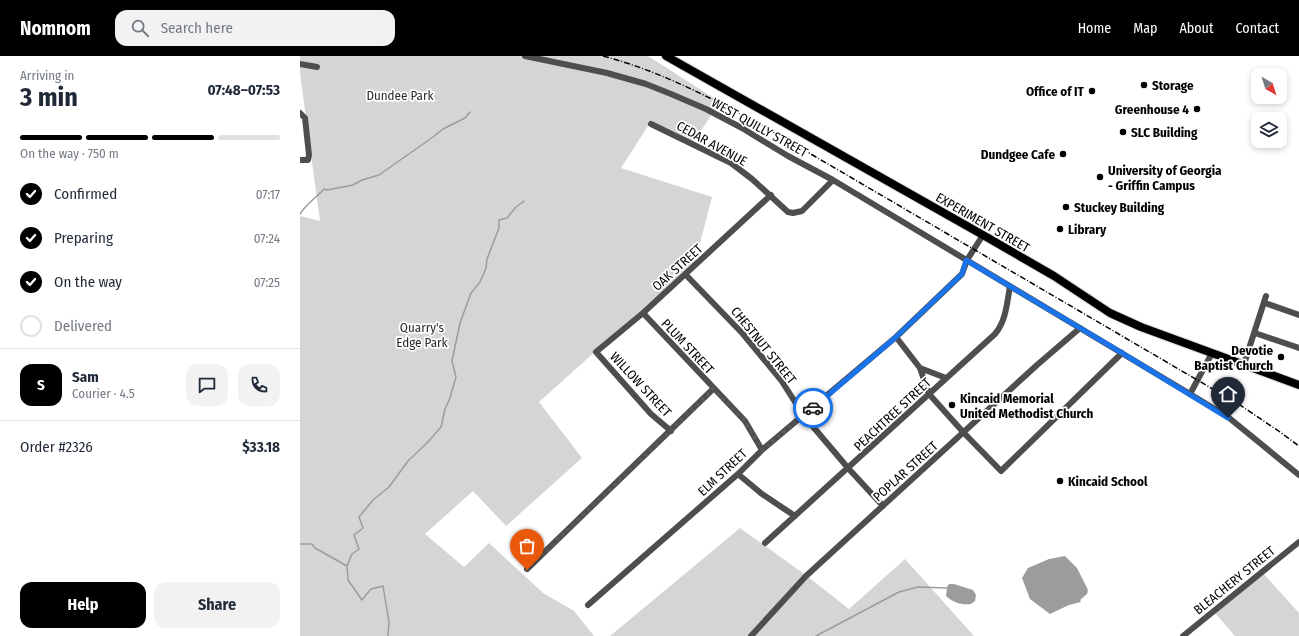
<!DOCTYPE html>
<html lang="en">
<head>
<meta charset="utf-8">
<style>
	:root { --surface:#fff; --page:#f2f2f3; --text:#1f2937; --muted:#747a83; --line:#e0e1e3; --accent:#000 }
	body { margin:0; font-family:"Fira Sans Condensed",sans-serif; background:var(--page); color:var(--text); height:100vh; display:flex; flex-direction:column; font-size:15px; white-space:nowrap }
	* { box-sizing:border-box; margin:0 }
	p { font-size:13px; color:var(--muted) }
	.icon { flex:none; width:22px; height:22px; fill:none; stroke:currentColor; stroke-width:2; stroke-linecap:round; stroke-linejoin:round }
	.map { position:relative; flex:1; overflow:hidden }
	.details { display:flex; flex-direction:column; background:var(--surface); width:300px }
	.details>* { flex:none }
	.needle { width:26px; rotate:141deg }
	.tools { position:absolute; left:951px; top:12px; display:grid; gap:8px }
	.tools a { display:grid; place-items:center; width:36px; height:36px; border-radius:8px; background:var(--surface); box-shadow:0 2px 6px #0003; font-size:20px }
	.pin { position:absolute; display:grid; place-items:center; width:34px; height:34px; color:#fff; margin:-41px -17px; border-radius:50% 50% 50% 0; rotate:-45deg; box-shadow:0 0 4px #0007 }
	.pin .icon { rotate:45deg }
	.courier { position:absolute; display:grid; place-items:center; width:40px; height:40px; margin:-20px; border:3px solid #1a73e8; border-radius:50%; background:#fff; color:#222; box-shadow:0 1px 5px #0007 }
	.head em { font-style:normal; font-weight:700 }
	.head div { display:flex; flex-direction:column-reverse }
	.head { display:flex; align-items:center; justify-content:space-between; height:68px; padding:0 20px }
	h1 { font-size:26px; font-weight:700; line-height:30px }
	.bar { display:grid; grid-template-columns:repeat(4,1fr); gap:6px 4px; align-content:center; height:48px; padding:0 20px }
	.bar i { height:5px; border-radius:3px; background:var(--line) }
	.bar .active { background:var(--accent) }
	.bar p { grid-column:span 4 }
	.line { display:flex; align-items:center; gap:10px; padding:0 20px; border-top:1px solid var(--line) }
	.line div { flex:1 }
	.round { display:grid; place-items:center; flex:none; width:42px; height:42px; border-radius:12px; background:var(--page) }
	ol { padding:0 20px; list-style:none }
	li { display:flex; align-items:center; gap:12px; height:44px }
	li p { margin-inline-start:auto }
	li .icon { padding:4px; border-radius:50%; background:var(--accent); color:#fff; stroke-width:4 }
	li:last-child { color:var(--muted) }
	li i { width:22px; height:22px; border:2px solid var(--line); border-radius:50% }
	.primary-button { display:flex; gap:8px; margin-top:auto; padding:8px 20px }
	.primary-button a { flex:1; height:46px; border-radius:12px; background:var(--accent); color:#fff; font-size:16px; font-weight:700; line-height:46px; text-align:center }
	.primary-button a+a { background:var(--page); color:var(--text) }
	header { display:flex; align-items:center; gap:24px; box-sizing:border-box; height:56px; padding:0 20px; background:var(--accent); color:#fff }
	header strong { font-size:19px }
	nav { display:flex; gap:22px; margin-inline-start:auto; font-size:14px }
	.search { width:280px; height:36px; background:var(--page); display:flex; align-items:center; gap:10px; box-sizing:border-box; padding:0 14px; border-radius:12px; color:var(--muted); font-size:15px }
	main { display:flex; flex:1; min-height:0 }
	.map>svg:first-child { display:block }
</style>
</head>
<body>
<header>
<strong>Nomnom</strong>
<div class="search"><svg class="icon" aria-label="search" viewBox="0 0 24 24"><circle cx="10" cy="10" r="6"/><path d="M15 15l6 6"/></svg>Search here</div>
<nav><a>Home</a><a>Map</a><a>About</a><a>Contact</a></nav>
</header>
<main>
<section class="details">
<div class="head"><div><h1>3 min</h1><p>Arriving in</p></div><em>07:48–07:53</em></div>
<div class="bar"><i class="active"></i><i class="active"></i><i class="active"></i><i></i><p>On the way · 750 m</p></div>
<ol>
<li><svg class="icon" aria-label="check" viewBox="0 0 24 24"><path d="M5 12l5 5 9-10"/></svg>Confirmed<p>07:17</p></li>
<li><svg class="icon" aria-label="check" viewBox="0 0 24 24"><path d="M5 12l5 5 9-10"/></svg>Preparing<p>07:24</p></li>
<li><svg class="icon" aria-label="check" viewBox="0 0 24 24"><path d="M5 12l5 5 9-10"/></svg>On the way<p>07:25</p></li>
<li><i></i>Delivered</li>
</ol>
<div class="line" style="height:72px"><b class="round" style="background:var(--accent);color:#fff">S</b><div><b>Sam</b><p>Courier · 4.5</p></div><a class="round"><svg class="icon" aria-label="chat" viewBox="0 0 24 24"><path d="M4 5h16v11H9l-5 4z"/></svg></a><a class="round"><svg class="icon" aria-label="phone" viewBox="0 0 24 24"><path d="M5 4h4l2 5-3 2q2 4 5 5l2-3 5 2v4C11 20 4 13 5 4z"/></svg></a></div>
<div class="line" style="height:52px"><div>Order #2326</div><b>$33.18</b></div>
<div class="primary-button"><a>Help</a><a>Share</a></div>
</section>
<div class="map">
<svg width="999" height="580" viewBox="0 0 999 580">
	<rect width="100%" height="100%" fill="#fff"/>
	<!-- green -->
	<path fill="#d5d5d5" d="M0 0H348L420 46 392 88 348 70 321 112 412 141 395 206 239 346 282 402 206 470 173 435 125 478 164 511 189 487 243 537 274 555 294 580H0V160L20 165 0 17Z
		M440 472 507 520 549 553 605 503 674 580H310Z
		M962 516 999 557V580H935L914 556Z"/>
	<!-- water -->
	<path fill="#9c9c9c" d="M765 500 777 512 788 534 787 538 780 544 781 546 769 549 750 558 730 543 722 522 728 512 749 503Z
		M649 528H654L673 534 676 539 675 545 671 548C661 549 654 547 646 540L647 531Z"/>
	<g fill="none" stroke-linecap="round" stroke-linejoin="round">
		<!-- stream -->
		<path stroke="#9c9c9c" stroke-width="1.5" d="M0 158C6 148 16 142 24 133L27 134 53 129 62 124 79 119 133 81 143 73 165 62 170 56
			M0 488H12L15 492 47 510
			M47 510 52 498 59 493 54 479 63 472 59 461 73 444 89 431 108 405 128 386 141 371 145 353 150 342 156 321 152 305 160 267 171 237 180 226 186 212 187 203 199 172V164L207 162 216 151 224 145
			M47 510 48 524 62 544 71 533 83 530 89 566 88 580
			M516 580 599 536 618 531 647 532"/>
		<!-- major casing -->
		<g stroke="#dbdbdb" stroke-width="10">
			<path id="major" d="M366 0 683 179 754 220 810 257 841 271 999 329"/>
		</g>
		<!-- minor -->
		<path stroke="#4e4e4e" stroke-width="6" d="M225 0 307 17 346 28 371 38 406 53 442 72 488 100 533 124 890 338 928 361 999 419
			M0 8 17 11
			M0 57 5 62 9 99 8 104H0
			M351 68 431 107 452 123 488 156 493 157 502 155 533 124
			M386 219 443 278 481 324 504 360 548 412 583 450
			M965 247 999 259
			M343 257 445 365 462 394
			M955 277 999 292
			M596 281 620 312 629 338 664 377 701 415 822 297
			M944 308 966 240
			M620 312 646 322
			M890 338 912 297
			M371 375 351 358 296 296 343 257 471 139
			M438 418 462 438 495 460
			M465 487 695 278C706 265 707 247 710 230
			M227 513 413 333
			M288 549 438 418 462 394 596 281 662 218 667 204 683 179
			M451 580 506 520 737 309 780 272
			M883 580 999 486"/>
		<!-- major -->
		<use href="#major" stroke="#000" stroke-width="8"/>
		<!-- rail -->
		<path stroke="#000" stroke-width="1.5" stroke-dasharray="6 2 1 2" stroke-linecap="butt" d="M303 0C360 15 411 42 463 70L940 349 980 376 999 390"/>
	</g>
	<g fill="none" stroke-linecap="round" stroke-linejoin="round">
		<!-- done -->
		<path stroke="#595959" stroke-width="4" stroke-dasharray="0 7.2" d="M227 514 413 333 445 365 462 394 513 352"/>
		<!-- route -->
		<path stroke="#1a73e8" stroke-width="5" d="M513 352 596 281 662 218 666 204 822 297 928 362"/>
	</g>
	<!-- markers -->
	<g fill="#000" stroke="#fff" stroke-width="1.5">
		<circle cx="844" cy="29" r="4"/>
		<circle cx="792" cy="35" r="4"/>
		<circle cx="897" cy="53" r="4"/>
		<circle cx="823" cy="76" r="4"/>
		<circle cx="763" cy="98" r="4"/>
		<circle cx="800" cy="121" r="4"/>
		<circle cx="766" cy="151" r="4"/>
		<circle cx="760" cy="173" r="4"/>
		<circle cx="981" cy="301" r="4"/>
		<circle cx="652" cy="349" r="4"/>
		<circle cx="760" cy="425" r="4"/>
	</g>
	<g text-anchor="middle" stroke-width="3.5" stroke-linejoin="round" paint-order="stroke">
		<!-- poi labels -->
		<g font-size="13" font-weight="bold" fill="#000" stroke="#fff" text-anchor="start">
			<text x="852" y="34">Storage</text>
			<text x="784" y="40" text-anchor="end">Office of IT</text>
			<text x="889" y="58" text-anchor="end">Greenhouse 4</text>
			<text x="831" y="81">SLC Building</text>
			<text x="755" y="103" text-anchor="end">Dundgee Cafe</text>
			<text x="808" y="119">University of Georgia<tspan x="808" dy="15">- Griffin Campus</tspan></text>
			<text x="774" y="156">Stuckey Building</text>
			<text x="768" y="178">Library</text>
			<text x="973" y="299" text-anchor="end">Devotie<tspan x="973" dy="15">Baptist Church</tspan></text>
			<text x="660" y="347">Kincaid Memorial<tspan x="660" dy="15">United Methodist Church</tspan></text>
			<text x="768" y="430">Kincaid School</text>
		</g>
		<!-- park labels -->
		<g font-size="13" fill="#2c2c2c" stroke="#fff">
			<text x="100" y="44">Dundee Park</text>
			<text x="122" y="276">Quarry's<tspan x="122" dy="15">Edge Park</tspan></text>
		</g>
		<!-- street labels -->
		<g font-size="13" fill="#000" stroke="#fff">
			<text transform="translate(460 71) rotate(29)" y="5">WEST QUILLY STREET</text>
			<text transform="translate(412 87) rotate(29)" y="5">CEDAR AVENUE</text>
			<text transform="translate(683 166) rotate(30)" y="5">EXPERIMENT STREET</text>
			<text transform="translate(377 211) rotate(-42)" y="5">OAK STREET</text>
			<text transform="translate(464 289) rotate(51)" y="5">CHESTNUT STREET</text>
			<text transform="translate(388 290) rotate(47)" y="5">PLUM STREET</text>
			<text transform="translate(341 328) rotate(47)" y="5">WILLOW STREET</text>
			<text transform="translate(592 358) rotate(-43)" y="5">PEACHTREE STREET</text>
			<text transform="translate(605 415) rotate(-42)" y="5">POPLAR STREET</text>
			<text transform="translate(422 416) rotate(-43)" y="5">ELM STREET</text>
			<text transform="translate(934 524) rotate(-39)" y="5">BLEACHERY STREET</text>
		</g>
	</g>
</svg>
<div class="tools">
<a><svg class="needle" viewBox="-14 -14 28 28"><path d="M0-13l5 13h-10z" fill="#e53935"/><path d="M0 13l5-13h-10z" fill="#747a83"/></svg></a>
<a><svg class="icon" aria-label="layers" viewBox="0 0 24 24"><path d="M12 4l9 5-9 5-9-5zM3 14l9 5 9-5"/></svg></a>
</div>
<div class="pin" style="left:227px;top:514px;background:#ea580c"><svg class="icon" aria-label="bag" viewBox="0 0 24 24"><path d="M5 8h14l-1 12H6zM9 8a3 3 0 0 1 6 0"/></svg></div>
<div class="pin" style="left:928px;top:362px;background:#1f2937"><svg class="icon" aria-label="home" viewBox="0 0 24 24"><path d="M3 11l9-7 9 7M6 9v11h12V9"/></svg></div>
<div class="courier" style="left:513px;top:352px"><svg class="icon" aria-label="car" viewBox="0 0 24 24"><path d="M5 17H2v-5l4-1 3-4h7l3 4 3 1v5h-3M9 17h6M6 11h13"/><circle cx="7" cy="17" r="2"/><circle cx="17" cy="17" r="2"/></svg></div>
</div>
</main>
</body>
</html>
